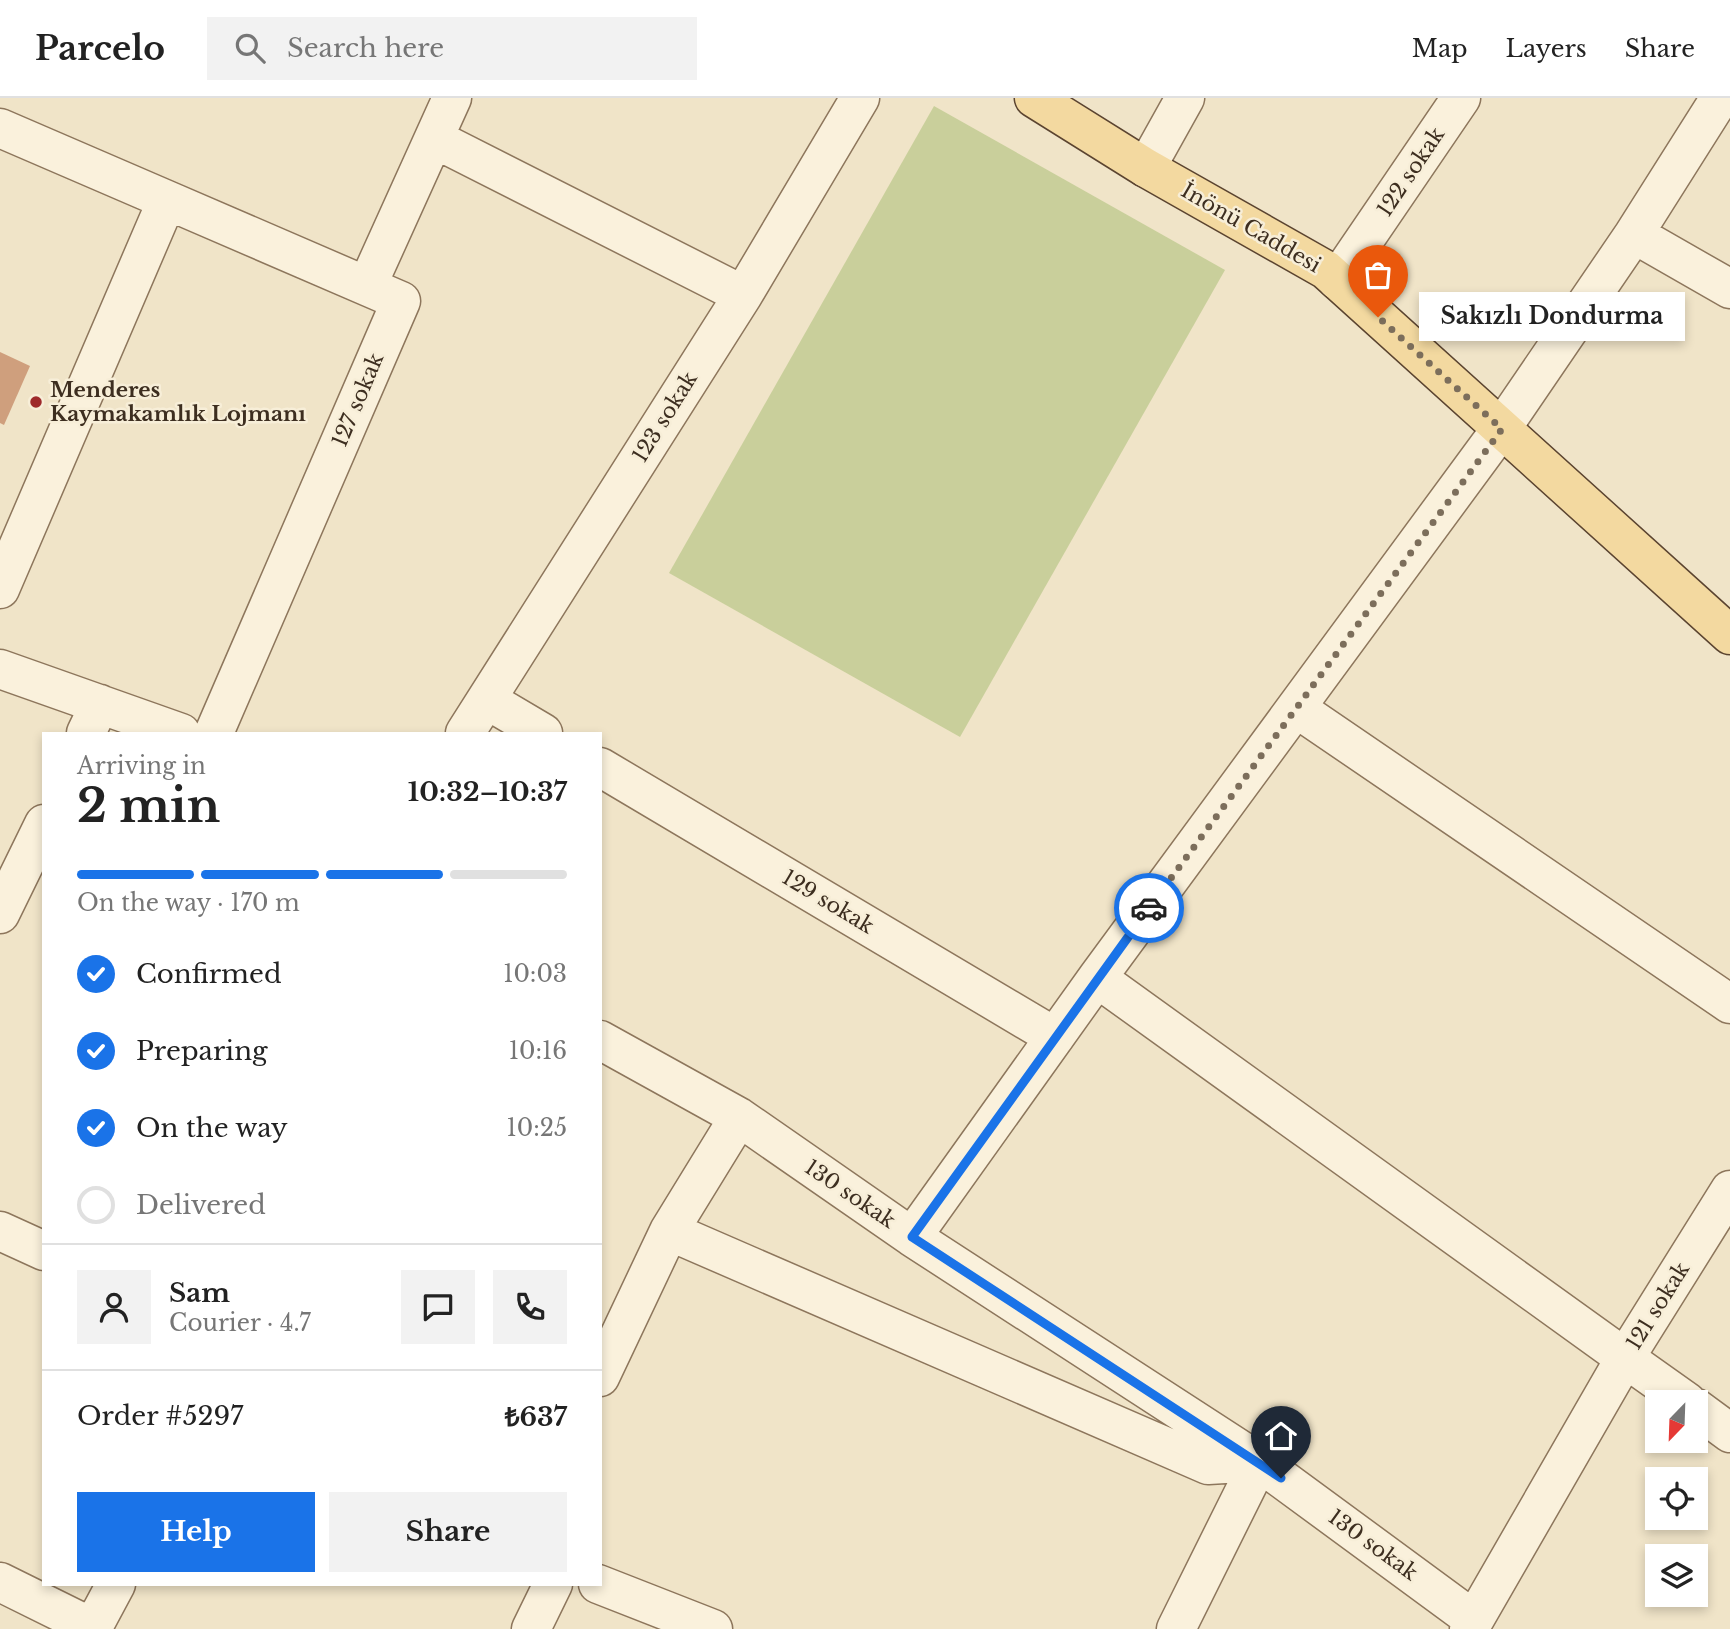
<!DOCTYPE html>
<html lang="en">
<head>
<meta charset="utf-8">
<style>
	:root { --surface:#fff; --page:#f2f2f2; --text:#222; --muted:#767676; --line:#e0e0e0; --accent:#1a73e8 }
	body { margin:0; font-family:"Libre Baskerville",serif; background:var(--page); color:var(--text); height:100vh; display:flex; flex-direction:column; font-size:26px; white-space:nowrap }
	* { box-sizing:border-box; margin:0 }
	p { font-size:23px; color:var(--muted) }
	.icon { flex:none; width:38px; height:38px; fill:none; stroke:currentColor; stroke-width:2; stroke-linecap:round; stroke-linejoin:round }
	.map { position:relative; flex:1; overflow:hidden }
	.drawer { position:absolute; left:42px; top:634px; width:560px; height:854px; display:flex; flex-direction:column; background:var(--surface); border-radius:0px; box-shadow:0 4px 10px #0003 }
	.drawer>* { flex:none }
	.needle { width:46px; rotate:203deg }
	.controls { position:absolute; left:1645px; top:1292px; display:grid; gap:14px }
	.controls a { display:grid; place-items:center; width:63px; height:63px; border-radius:0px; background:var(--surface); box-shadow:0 4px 10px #0003; font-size:35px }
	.pin { position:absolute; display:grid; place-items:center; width:60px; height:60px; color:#fff; margin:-72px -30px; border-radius:50% 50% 50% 0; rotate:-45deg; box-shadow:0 0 7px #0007 }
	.pin .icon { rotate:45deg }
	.courier { position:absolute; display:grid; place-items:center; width:70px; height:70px; margin:-35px; border:5px solid #1a73e8; border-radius:50%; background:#fff; color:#222; box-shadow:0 2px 9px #0007 }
	.bubble { position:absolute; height:49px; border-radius:0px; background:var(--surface); box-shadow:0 4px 10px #0003; font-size:23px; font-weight:800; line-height:49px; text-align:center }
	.summary em { font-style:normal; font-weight:800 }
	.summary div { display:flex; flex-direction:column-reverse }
	.summary { display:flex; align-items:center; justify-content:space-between; height:119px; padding:0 35px }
	h1 { font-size:46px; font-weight:800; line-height:52px }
	.bar { display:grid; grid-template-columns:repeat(4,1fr); gap:10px 7px; align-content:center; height:84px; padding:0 35px }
	.bar i { height:9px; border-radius:5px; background:var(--line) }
	.bar .on { background:var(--accent) }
	.bar p { grid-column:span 4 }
	.line { display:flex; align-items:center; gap:18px; padding:0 35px; border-top:2px solid var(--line) }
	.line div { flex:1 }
	.round { display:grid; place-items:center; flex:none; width:74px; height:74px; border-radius:0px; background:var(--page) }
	ol { padding:0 35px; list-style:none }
	li { display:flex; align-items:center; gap:21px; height:77px }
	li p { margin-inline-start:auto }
	li .icon { padding:7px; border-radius:50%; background:var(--accent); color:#fff; stroke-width:4 }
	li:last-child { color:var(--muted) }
	li i { width:38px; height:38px; border:4px solid var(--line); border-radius:50% }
	.action { display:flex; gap:14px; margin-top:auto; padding:14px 35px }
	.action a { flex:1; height:80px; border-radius:0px; background:var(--accent); color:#fff; font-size:28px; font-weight:800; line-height:80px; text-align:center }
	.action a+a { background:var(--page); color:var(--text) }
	header { display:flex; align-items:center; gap:42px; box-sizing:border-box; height:98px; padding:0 35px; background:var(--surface); border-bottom:2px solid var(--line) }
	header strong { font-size:33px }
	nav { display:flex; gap:38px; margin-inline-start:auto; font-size:24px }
	.search { width:490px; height:63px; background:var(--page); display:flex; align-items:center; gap:18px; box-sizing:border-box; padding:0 24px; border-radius:0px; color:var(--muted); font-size:26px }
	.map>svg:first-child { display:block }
</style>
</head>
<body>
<header>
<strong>Parcelo</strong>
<div class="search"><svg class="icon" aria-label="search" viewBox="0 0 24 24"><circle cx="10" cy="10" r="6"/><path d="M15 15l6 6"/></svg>Search here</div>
<nav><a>Map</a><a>Layers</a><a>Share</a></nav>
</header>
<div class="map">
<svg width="1730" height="1531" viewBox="0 0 1730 1531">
	<rect width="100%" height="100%" fill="#f0e4c8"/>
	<!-- green -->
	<path fill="#c9cf9b" d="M934 8 1225 172 960 639 669 475Z"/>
	<!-- building -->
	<path fill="#cf9f7d" d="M0 254 30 268 4 327 0 325Z"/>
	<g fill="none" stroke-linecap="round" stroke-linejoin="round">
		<!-- minor casing -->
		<g stroke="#8d765c" stroke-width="41">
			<path id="minor" d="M0 30 167 102 0 491
				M435 41 743 197
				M1146 70 1185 0
				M167 102 401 203 214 635
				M1634 136 1720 0
				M1337 182 1461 0
				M367 188 452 0
				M0 571 181 635
				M487 602 543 635
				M1296 610 1730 906
				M86 635 100 606
				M465 635 743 197 860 0
				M600 669 1055 939
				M0 816 44 726
				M600 942 739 1019 912 1139 1259 1364 1474 1522
				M0 1133 44 1153
				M669 1133 1208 1367 1259 1364 1176 1531
				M912 1139 1097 880
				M600 1279 669 1133 739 1019
				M1687 1304 1625 1260 1730 1092
				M1696 1310 1730 1335
				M0 1484 93 1530
				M598 1486 713 1531
				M92 1531 116 1486
				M531 1531 553 1486
				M1469 1531 1625 1260 1097 880 1501 331 1634 136 1730 191"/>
		</g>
		<!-- major casing -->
		<g stroke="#5b4430" stroke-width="41">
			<path id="major" d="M1034 0 1146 70 1326 172 1730 537"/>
		</g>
		<!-- minor -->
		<use href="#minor" stroke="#faf1dc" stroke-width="38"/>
		<!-- major -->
		<use href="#major" stroke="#f3d9a0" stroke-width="38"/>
	</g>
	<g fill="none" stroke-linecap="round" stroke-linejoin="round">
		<!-- done -->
		<path stroke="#7c6e5b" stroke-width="7" stroke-dasharray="0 12.6" d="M1149 810 1502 331 1378 219"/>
		<!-- route -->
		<path stroke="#1a73e8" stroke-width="9" d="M1149 810 912 1139 1281 1380"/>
	</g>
	<!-- markers -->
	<circle fill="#9e2a2b" stroke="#f7eed8" stroke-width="2.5" cx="36" cy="304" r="7"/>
	<g text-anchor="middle" stroke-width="5" stroke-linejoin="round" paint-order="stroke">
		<!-- street labels -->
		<g font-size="21" fill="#3d2e20" stroke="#f7eed8">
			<text transform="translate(1411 74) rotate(-56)" y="7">122 sokak</text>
			<text transform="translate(1251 130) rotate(30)" y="7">İnönü Caddesi</text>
			<text transform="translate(358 302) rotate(-67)" y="7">127 sokak</text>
			<text transform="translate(665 319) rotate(-58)" y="7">123 sokak</text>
			<text transform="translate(828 804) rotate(31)" y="7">129 sokak</text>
			<text transform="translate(850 1096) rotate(34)" y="7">130 sokak</text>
			<text transform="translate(1658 1208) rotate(-58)" y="7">121 sokak</text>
			<text transform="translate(1373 1447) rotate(36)" y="7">130 sokak</text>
		</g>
		<!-- poi labels -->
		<g font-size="21" font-weight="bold" fill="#3d2e20" stroke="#f7eed8" text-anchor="start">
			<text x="50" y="299">Menderes<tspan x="50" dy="24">Kaymakamlık Lojmanı</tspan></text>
		</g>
	</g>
</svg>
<div class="controls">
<a><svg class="needle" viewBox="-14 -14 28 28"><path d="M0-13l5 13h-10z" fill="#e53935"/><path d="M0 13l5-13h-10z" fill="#767676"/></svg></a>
<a><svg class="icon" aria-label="locate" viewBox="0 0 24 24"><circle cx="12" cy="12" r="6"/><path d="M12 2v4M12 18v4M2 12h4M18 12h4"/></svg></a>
<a><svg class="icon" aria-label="layers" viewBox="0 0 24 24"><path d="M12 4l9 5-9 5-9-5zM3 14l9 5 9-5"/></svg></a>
</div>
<div class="pin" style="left:1378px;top:219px;background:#ea580c"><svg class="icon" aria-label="bag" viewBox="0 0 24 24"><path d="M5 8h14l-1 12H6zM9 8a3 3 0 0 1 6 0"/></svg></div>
<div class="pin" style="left:1281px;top:1380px;background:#1f2937"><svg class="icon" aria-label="home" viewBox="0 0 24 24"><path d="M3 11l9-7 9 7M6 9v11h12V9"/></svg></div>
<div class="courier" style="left:1149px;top:810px"><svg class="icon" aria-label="car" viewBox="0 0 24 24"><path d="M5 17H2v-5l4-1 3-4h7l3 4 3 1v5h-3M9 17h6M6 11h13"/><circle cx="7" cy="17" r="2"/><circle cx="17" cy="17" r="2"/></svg></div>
<div class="bubble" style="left:1419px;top:194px;width:266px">Sakızlı Dondurma</div>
<section class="drawer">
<div class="summary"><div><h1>2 min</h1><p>Arriving in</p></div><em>10:32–10:37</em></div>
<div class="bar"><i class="on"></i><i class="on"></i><i class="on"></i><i></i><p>On the way · 170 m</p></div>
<ol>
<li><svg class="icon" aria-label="check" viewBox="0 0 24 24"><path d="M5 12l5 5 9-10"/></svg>Confirmed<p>10:03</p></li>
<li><svg class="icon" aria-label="check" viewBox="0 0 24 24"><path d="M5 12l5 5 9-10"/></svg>Preparing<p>10:16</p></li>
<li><svg class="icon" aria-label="check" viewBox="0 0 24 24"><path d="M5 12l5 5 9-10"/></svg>On the way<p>10:25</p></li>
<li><i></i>Delivered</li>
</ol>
<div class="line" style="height:126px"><a class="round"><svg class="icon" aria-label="person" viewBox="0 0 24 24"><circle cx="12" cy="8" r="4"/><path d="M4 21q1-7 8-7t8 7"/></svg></a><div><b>Sam</b><p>Courier · 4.7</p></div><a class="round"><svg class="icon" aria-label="chat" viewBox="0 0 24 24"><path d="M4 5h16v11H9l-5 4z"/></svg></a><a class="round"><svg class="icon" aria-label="phone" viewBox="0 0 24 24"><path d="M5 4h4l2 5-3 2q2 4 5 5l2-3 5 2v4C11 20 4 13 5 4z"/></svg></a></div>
<div class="line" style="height:91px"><div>Order #5297</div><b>₺637</b></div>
<div class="action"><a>Help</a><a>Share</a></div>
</section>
</div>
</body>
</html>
